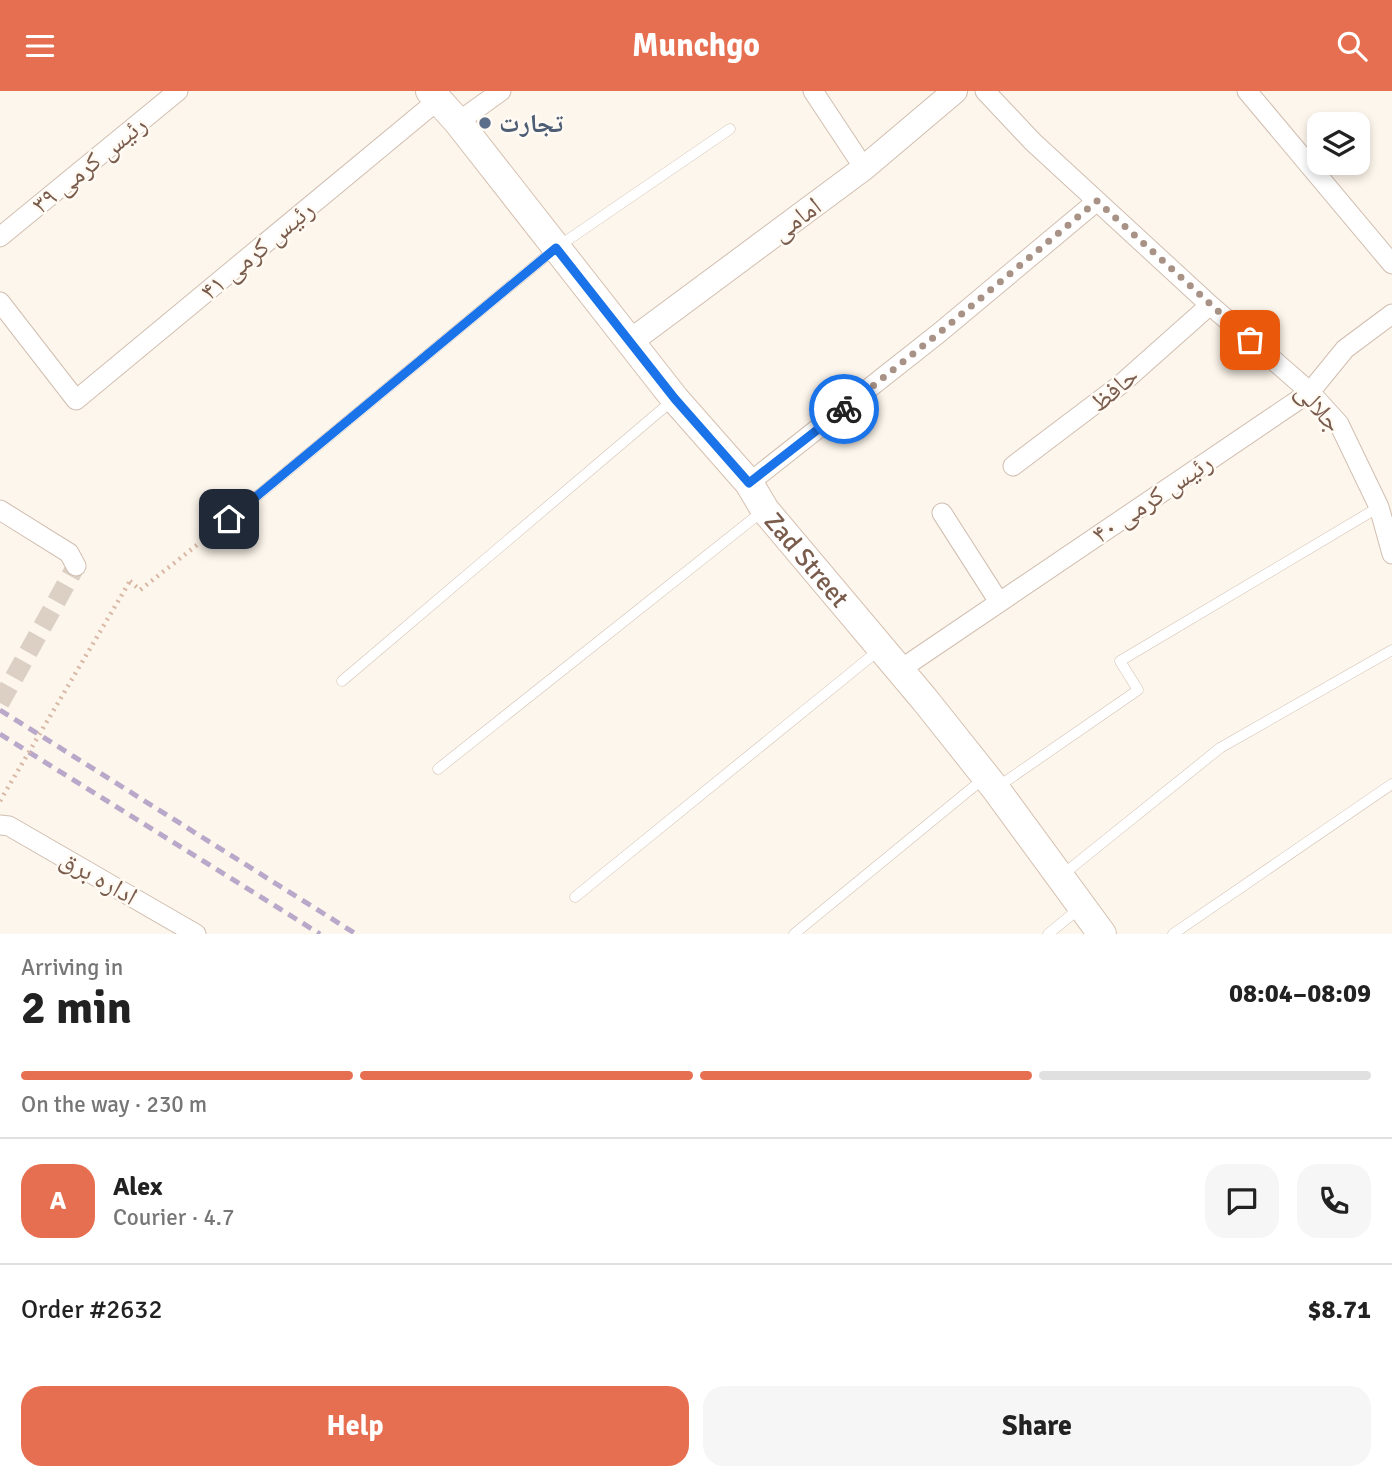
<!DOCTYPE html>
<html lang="en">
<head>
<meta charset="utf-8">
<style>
	:root { --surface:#fff; --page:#f6f6f6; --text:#222; --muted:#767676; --line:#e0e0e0; --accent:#e76f51 }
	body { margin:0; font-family:Signika,"Noto Naskh Arabic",sans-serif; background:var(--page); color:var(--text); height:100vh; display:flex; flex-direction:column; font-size:26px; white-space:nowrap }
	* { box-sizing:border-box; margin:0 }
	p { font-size:23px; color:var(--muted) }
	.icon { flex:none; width:38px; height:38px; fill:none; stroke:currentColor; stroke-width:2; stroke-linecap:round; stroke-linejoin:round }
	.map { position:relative; height:843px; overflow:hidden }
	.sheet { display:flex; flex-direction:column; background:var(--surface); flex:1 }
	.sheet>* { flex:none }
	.controls { position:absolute; left:1307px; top:21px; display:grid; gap:14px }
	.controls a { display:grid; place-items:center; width:63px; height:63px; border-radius:14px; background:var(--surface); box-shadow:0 4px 10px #0003; font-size:35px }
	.pin { position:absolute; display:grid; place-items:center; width:60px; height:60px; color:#fff; margin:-30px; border-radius:14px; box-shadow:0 4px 10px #0006 }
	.courier { position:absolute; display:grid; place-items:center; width:70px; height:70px; margin:-35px; border:5px solid #1a73e8; border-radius:50%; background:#fff; color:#222; box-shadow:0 2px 9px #0007 }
	.head em { font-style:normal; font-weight:700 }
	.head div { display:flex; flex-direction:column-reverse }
	.head { display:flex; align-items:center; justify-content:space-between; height:119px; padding:0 21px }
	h1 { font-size:46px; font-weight:700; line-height:52px }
	.bar { display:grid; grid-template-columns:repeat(4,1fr); gap:10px 7px; align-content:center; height:84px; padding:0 21px }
	.bar i { height:9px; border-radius:5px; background:var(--line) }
	.bar .on { background:var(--accent) }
	.bar p { grid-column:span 4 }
	.line { display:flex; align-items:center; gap:18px; padding:0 21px; border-top:2px solid var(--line) }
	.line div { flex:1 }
	.round { display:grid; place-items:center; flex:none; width:74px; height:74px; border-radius:21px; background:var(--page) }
	.button { display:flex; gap:14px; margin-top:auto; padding:14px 21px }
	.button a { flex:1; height:80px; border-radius:21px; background:var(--accent); color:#fff; font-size:28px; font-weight:700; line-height:80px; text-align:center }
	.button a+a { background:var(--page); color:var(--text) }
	header { display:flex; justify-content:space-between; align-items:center; height:91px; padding:0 21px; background:var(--accent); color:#fff; font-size:32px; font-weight:700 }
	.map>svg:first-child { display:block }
</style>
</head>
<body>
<header><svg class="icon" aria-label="menu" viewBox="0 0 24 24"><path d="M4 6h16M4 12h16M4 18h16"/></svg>Munchgo<svg class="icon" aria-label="search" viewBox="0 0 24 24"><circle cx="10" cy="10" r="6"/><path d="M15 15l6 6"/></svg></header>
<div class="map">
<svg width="1392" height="843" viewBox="0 0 1392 843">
	<rect width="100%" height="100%" fill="#fdf6ec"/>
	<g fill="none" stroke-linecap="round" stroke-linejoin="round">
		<!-- minor-tunnel -->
		<path stroke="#dcd0c4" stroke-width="19" stroke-dasharray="19 10" stroke-linecap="butt" d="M0 612 76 475"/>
		<!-- service casing -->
		<g stroke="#d1beb0" stroke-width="11">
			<path id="service" d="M209 445 556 157 730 38
				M342 590 673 309
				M438 678 764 419
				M996 697 1138 599 1120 570 1379 416
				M1061 785 1220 657 1392 559
				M575 806 879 559
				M794 843 983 688
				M1048 843 1080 817
				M1173 843 1392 693"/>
		</g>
		<!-- minor casing -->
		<g stroke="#d1beb0" stroke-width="21">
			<path id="minor" d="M813 0 864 77
				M985 0 1033 51 1210 214 1310 301 1339 333 1379 416 1392 463
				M1247 0 1392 173
				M458 31 501 0
				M0 146 178 0
				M0 211 76 309 438 9
				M1013 375 1120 294 1210 214
				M749 392 939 242 1097 110
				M0 419 69 462 76 475
				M942 422 999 511
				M901 578 1310 301 1345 258 1392 223
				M0 734 9 735 196 843"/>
		</g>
		<!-- tertiary casing -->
		<g stroke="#d1beb0" stroke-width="26">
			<path id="tertiary" d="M631 250 864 77 955 0"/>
		</g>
		<!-- secondary casing -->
		<g stroke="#d6c0b0" stroke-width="30">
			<g id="secondary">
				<path id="s1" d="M430 0 458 31 675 308 749 392 765 419 925 609 995 697 1102 843"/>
			</g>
		</g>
		<!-- path -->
		<path stroke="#d9b8a5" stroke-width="4.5" stroke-dasharray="2 5" stroke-linecap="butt" d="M130 490 140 499 197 454"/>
		<!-- service -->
		<use href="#service" stroke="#fff" stroke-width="10"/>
		<!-- minor -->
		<use href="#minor" stroke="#fff" stroke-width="19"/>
		<!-- tertiary -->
		<use href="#tertiary" stroke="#fff" stroke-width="24"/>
		<!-- secondary -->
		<use href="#secondary" stroke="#fff" stroke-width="28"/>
		<!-- rail -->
		<path stroke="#b9a8c9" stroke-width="5" stroke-dasharray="10 7" stroke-linecap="butt" d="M0 619 356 843
			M0 643 320 843"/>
		<!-- path-bridge -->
		<path stroke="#d9b8a5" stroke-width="4.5" stroke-dasharray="2 5" stroke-linecap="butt" d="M0 710 130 490"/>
	</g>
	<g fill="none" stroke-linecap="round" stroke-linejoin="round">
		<!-- done -->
		<path stroke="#a89285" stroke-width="7" stroke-dasharray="0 12.6" d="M844 318 939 242 1097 110 1250 249"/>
		<!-- route -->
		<path stroke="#1a73e8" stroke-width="9" d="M229 428 556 157 675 308 749 392 844 318"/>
	</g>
	<!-- markers -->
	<circle fill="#5c6f8a" stroke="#fffaf3" stroke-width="2.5" cx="485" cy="32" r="7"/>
	<g text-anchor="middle" stroke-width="5" stroke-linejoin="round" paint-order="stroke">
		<!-- service labels -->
		<g font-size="26" font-weight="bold" fill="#4e5e75" stroke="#fffaf3" text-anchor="start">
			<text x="499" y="41">تجارت</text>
		</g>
		<!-- street labels -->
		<g font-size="26" fill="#7a5c4d" stroke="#fffaf3">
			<text transform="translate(89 73) rotate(-39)" y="9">رئیس کرمی ۳۹</text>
			<text transform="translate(796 128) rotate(-37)" y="9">امامی</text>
			<text transform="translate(257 159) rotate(-40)" y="9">رئیس کرمی ۴۱</text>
			<text transform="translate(1114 298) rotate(-40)" y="9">حافظ</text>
			<text transform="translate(1319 316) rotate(49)" y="9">جلالی</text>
			<text transform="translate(1152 407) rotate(-34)" y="9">رئیس کرمی ۴۰</text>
			<text dy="9" stroke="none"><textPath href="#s1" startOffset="602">Zad Street</textPath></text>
			<text transform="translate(99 786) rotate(30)" y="9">اداره برق</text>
		</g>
	</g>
</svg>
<div class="controls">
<a><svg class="icon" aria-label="layers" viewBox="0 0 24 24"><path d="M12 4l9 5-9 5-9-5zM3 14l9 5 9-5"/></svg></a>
</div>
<div class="pin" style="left:1250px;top:249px;background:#ea580c"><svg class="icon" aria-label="bag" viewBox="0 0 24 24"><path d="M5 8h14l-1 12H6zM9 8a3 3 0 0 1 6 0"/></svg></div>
<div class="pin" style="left:229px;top:428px;background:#1f2937"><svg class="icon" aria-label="home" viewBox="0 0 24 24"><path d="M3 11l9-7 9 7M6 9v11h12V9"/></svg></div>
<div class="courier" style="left:844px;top:318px"><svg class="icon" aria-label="bike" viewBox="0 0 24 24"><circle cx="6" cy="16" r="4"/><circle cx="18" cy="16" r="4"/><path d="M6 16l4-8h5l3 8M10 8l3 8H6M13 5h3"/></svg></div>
</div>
<section class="sheet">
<div class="head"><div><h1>2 min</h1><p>Arriving in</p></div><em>08:04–08:09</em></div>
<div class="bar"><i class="on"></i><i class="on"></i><i class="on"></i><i></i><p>On the way · 230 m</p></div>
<div class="line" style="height:126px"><b class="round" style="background:var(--accent);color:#fff">A</b><div><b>Alex</b><p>Courier · 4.7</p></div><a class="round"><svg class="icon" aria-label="chat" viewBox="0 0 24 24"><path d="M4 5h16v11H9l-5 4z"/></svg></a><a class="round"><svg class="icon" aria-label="phone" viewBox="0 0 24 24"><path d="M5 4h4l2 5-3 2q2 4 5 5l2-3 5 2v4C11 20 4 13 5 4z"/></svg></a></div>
<div class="line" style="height:91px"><div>Order #2632</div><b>$8.71</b></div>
<div class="button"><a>Help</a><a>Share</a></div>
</section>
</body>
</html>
